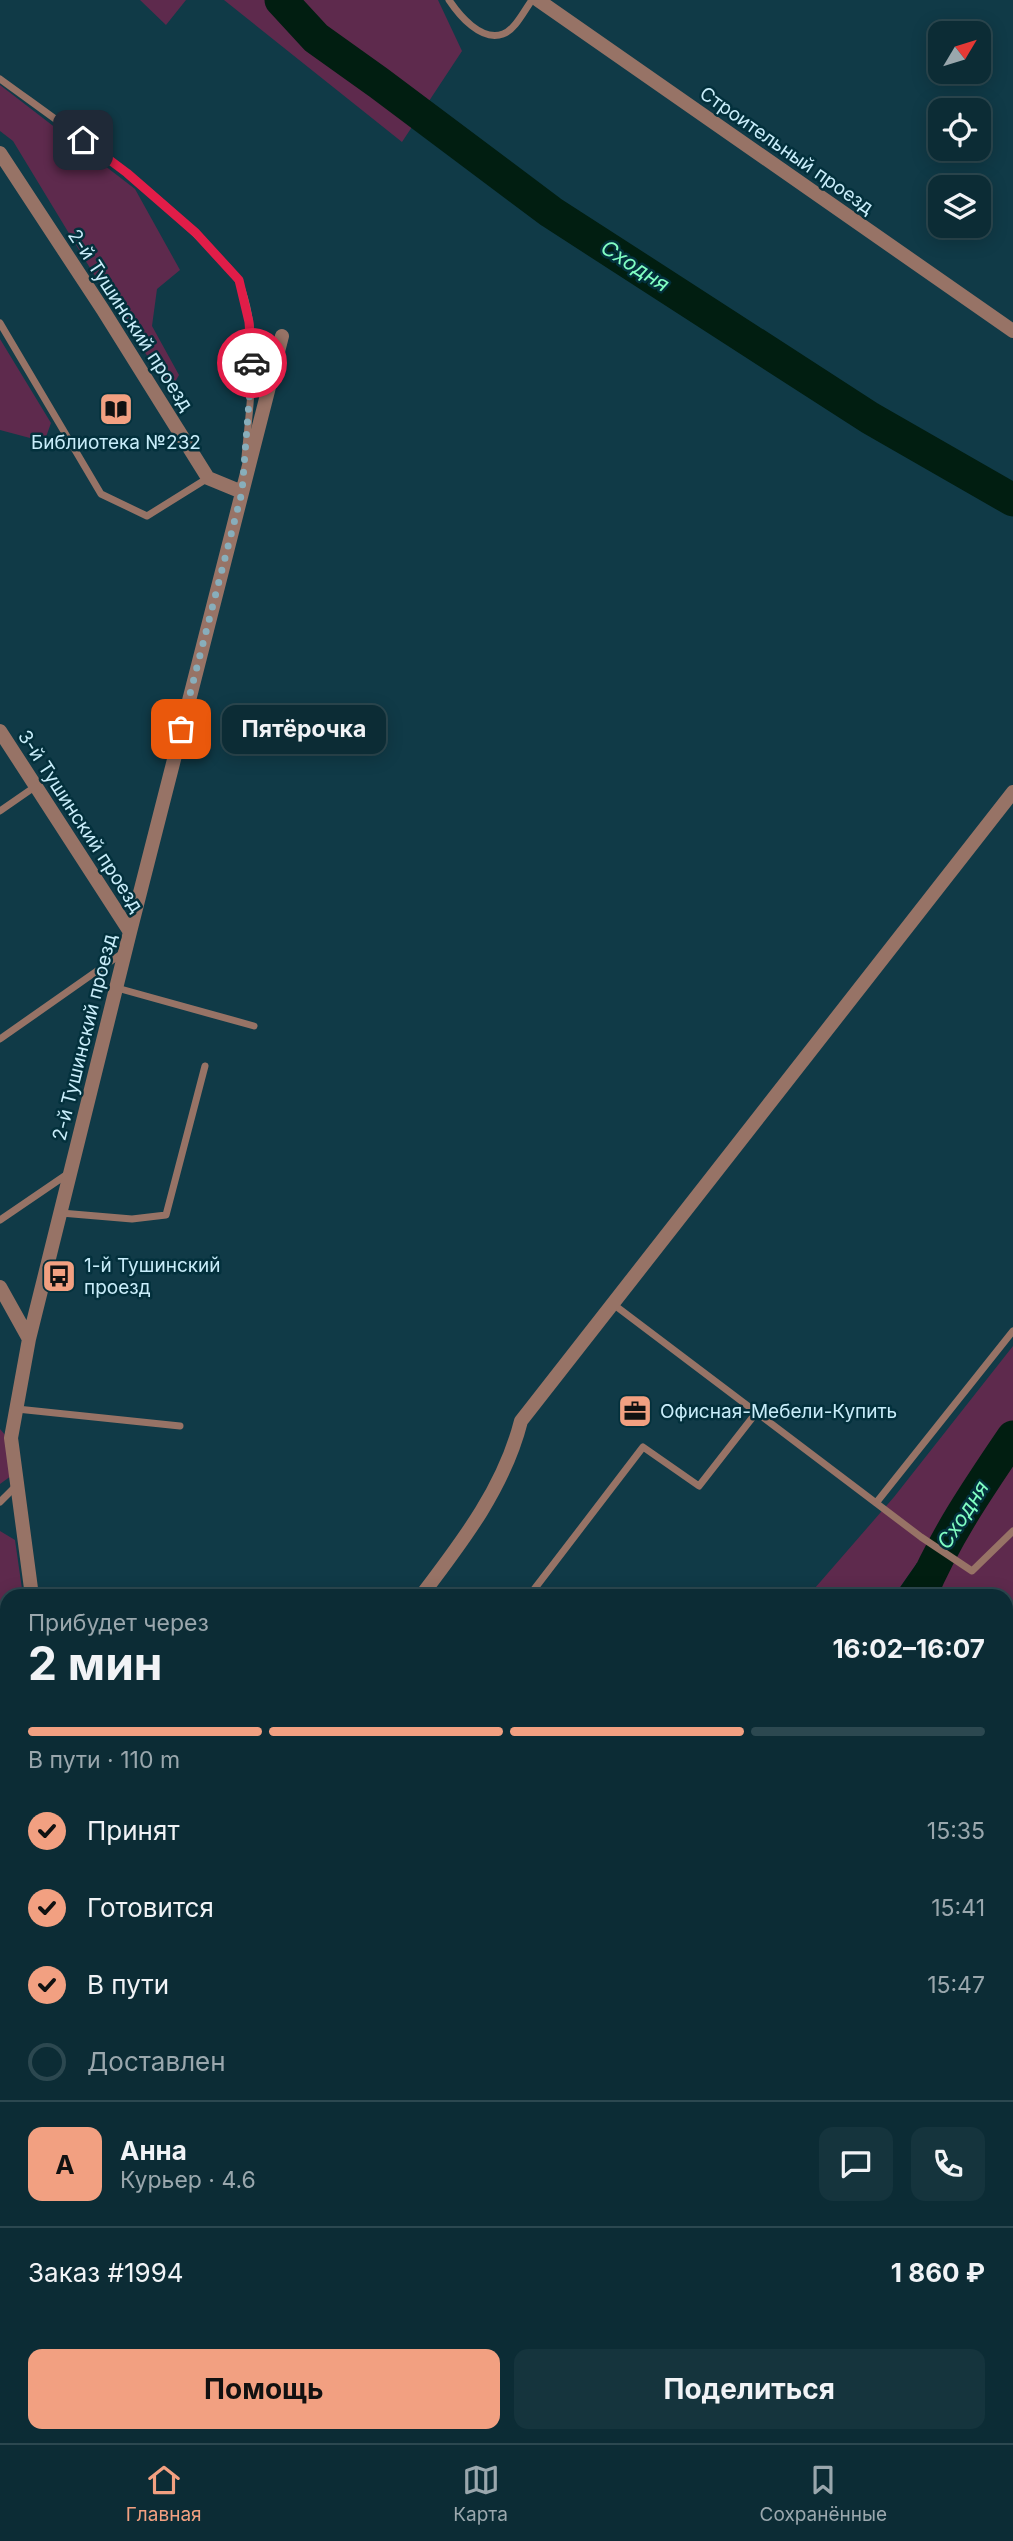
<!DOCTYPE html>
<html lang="ru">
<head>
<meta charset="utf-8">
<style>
	:root { --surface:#0c2c35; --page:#15343d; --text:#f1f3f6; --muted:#9aa7ad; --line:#2c4850; --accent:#f2a081 }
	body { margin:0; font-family:Inter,sans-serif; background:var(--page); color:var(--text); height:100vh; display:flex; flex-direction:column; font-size:26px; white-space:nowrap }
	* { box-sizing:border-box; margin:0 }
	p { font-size:23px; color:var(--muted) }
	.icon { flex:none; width:38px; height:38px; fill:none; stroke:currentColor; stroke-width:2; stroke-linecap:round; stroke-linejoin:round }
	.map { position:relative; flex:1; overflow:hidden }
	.details { position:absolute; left:0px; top:1589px; width:1013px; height:854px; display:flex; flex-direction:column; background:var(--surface); border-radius:21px 21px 0 0; box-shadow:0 4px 18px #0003,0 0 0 2px var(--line) }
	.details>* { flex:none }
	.needle { width:46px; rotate:52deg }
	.fabs { position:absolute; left:928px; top:21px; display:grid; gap:14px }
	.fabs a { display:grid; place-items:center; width:63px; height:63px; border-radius:14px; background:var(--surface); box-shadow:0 4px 18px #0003,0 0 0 2px var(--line); font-size:35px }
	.pin { position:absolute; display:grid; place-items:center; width:60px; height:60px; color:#fff; margin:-30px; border-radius:14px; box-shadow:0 4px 10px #0006 }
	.courier { position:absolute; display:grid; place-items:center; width:70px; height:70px; margin:-35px; border:5px solid #e11d48; border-radius:50%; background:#fff; color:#222; box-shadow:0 2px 9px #0007 }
	.bubble { position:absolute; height:49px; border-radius:14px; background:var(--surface); box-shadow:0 4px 18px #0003,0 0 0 2px var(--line); font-size:23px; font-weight:700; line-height:49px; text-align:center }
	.headline em { font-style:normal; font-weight:700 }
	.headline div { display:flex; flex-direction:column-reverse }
	.headline { display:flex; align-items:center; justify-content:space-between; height:119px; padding:0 28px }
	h1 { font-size:46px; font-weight:700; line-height:52px }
	.bar { display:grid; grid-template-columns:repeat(4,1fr); gap:10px 7px; align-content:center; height:84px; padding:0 28px }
	.bar i { height:9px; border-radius:5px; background:var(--line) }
	.bar .on { background:var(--accent) }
	.bar p { grid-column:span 4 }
	.line { display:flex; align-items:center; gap:18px; padding:0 28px; border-top:2px solid var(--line) }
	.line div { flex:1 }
	.round { display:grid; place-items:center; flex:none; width:74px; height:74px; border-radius:14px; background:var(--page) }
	ol { padding:0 28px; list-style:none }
	li { display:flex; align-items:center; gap:21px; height:77px }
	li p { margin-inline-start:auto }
	li .icon { padding:7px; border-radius:50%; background:var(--accent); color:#111; stroke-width:4 }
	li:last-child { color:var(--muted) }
	li i { width:38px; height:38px; border:4px solid var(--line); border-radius:50% }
	.action { display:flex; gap:14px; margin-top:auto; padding:14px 28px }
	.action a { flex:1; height:80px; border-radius:14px; background:var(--accent); color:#111; font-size:28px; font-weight:700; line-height:80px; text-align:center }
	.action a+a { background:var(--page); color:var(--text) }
	.menu { display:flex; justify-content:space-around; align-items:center; height:98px; border-top:2px solid var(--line); background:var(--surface); font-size:19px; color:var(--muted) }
	.menu a { display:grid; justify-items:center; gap:4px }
	.menu .on { color:var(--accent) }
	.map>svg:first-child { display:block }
</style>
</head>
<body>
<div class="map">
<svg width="1013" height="2443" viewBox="0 0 1013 2443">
	<rect width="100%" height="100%" fill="#103a47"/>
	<!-- green -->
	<path fill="#5e2a4d" d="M140 0H186L166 25Z
		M224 0H438L462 51 402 142Z
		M0 85 135 189 180 270 157 289 152 326 179 375 170 391 90 268 13 141 0 131Z
		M0 339 51 423 46 437 30 438 0 430Z
		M1013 1346V1687L1006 1699V1596H932L943 1576 917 1563 894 1596H808L894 1497Z
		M0 1429 6 1436 11 1476 0 1484Z
		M0 1531 15 1540 23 1596H7V1707L2 1715 7 1719V1749L0 1755Z
		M1006 1856 1013 1857V1913L1006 1912Z
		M7 2105V2165L0 2166V2107Z
		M1013 2194V2443H522L514 2436H1006V2196Z
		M7 2319V2356L0 2357V2320Z
		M157 2436H312L309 2443H158Z"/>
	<!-- water -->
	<path fill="#011e11" d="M917 1563 944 1576 932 1596H894Z
		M1013 1687V1857L1006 1856V1699Z
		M7 2165V2319L0 2320V2166Z"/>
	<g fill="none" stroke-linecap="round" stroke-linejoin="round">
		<!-- river -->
		<path stroke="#011e11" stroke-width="33" d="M281 0 316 38 379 83 551 212 870 418 1013 500
			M920 1596C945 1537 977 1490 1013 1437"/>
		<!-- service -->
		<path stroke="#977366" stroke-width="7" d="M449 0C459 15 481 42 503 34 515 30 524 11 532 0
			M0 79C74 133 152 186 215 254 222 262 235 272 239 282 261 335 250 402 245 457
			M0 323 101 494 147 516 208 478
			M0 811 36 786
			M117 988 254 1026
			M0 1039 124 952
			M61 1213 132 1219 166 1215 205 1066
			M0 1220 69 1173
			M613 1304 921 1537 972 1571 1013 1531
			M17 1409 180 1426
			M0 1502 17 1485
			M876 1503 1013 1331
			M529 1596 643 1447 699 1486 756 1413
			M1006 1926H1013
			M107 2436 109 2443"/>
		<!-- minor -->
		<path stroke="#977366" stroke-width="14" d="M0 153 103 310 208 478 242 492
			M0 731 130 932
			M0 1287 29 1339
			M32 1596 11 1438 29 1339 130 932 282 336
			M421 1596C462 1542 504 1488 521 1421L1013 792
			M291 2443 293 2436"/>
		<!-- tertiary -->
		<path stroke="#977366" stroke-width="14" d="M538 0 1013 331"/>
	</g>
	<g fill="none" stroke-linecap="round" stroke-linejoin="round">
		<!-- done -->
		<path stroke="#88aebb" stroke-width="7" stroke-dasharray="0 12.6" d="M181 729 242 492 252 363"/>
		<!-- route -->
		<path stroke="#e11d48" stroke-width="9" d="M83 140 127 173 196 233 239 280 249 322 252 363"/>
	</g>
	<!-- icons -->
	<defs>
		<g id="library-square" transform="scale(1.75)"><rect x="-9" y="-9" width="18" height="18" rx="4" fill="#f2a081" stroke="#03303c"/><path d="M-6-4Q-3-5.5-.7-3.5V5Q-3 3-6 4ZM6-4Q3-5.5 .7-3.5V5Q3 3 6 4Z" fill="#111"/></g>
		<g id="bus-square" transform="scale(1.75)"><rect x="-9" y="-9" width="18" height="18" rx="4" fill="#f2a081" stroke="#03303c"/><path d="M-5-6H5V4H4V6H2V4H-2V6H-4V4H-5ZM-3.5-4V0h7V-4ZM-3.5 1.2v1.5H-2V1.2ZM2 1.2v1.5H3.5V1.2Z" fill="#111"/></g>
		<g id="office-square" transform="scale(1.75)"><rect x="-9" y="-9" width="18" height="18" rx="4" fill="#f2a081" stroke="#03303c"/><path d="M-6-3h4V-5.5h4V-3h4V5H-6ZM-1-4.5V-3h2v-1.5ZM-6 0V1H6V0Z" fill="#111"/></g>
	</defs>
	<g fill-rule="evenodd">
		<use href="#library-square" x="116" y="409"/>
		<use href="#bus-square" x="59" y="1276"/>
		<use href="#office-square" x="635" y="1411"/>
	</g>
	<g text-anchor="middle" stroke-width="5" stroke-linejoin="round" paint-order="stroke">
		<!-- street labels -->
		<g font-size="19" fill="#c9edfa" stroke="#03303c">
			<text transform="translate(787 150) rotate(35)" y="7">Строительный проезд</text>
			<text transform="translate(131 320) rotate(57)" y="7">2-й Тушинский проезд</text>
			<text transform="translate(81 821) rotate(57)" y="7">3-й Тушинский проезд</text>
			<text transform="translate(84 1037) rotate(-76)" y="7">2-й Тушинский проезд</text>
		</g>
		<!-- poi labels -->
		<g font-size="19" fill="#c9edfa" stroke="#03303c" text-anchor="start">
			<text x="116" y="449" text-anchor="middle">Библиотека №232</text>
			<text x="84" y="1272">1-й Тушинский<tspan x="84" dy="22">проезд</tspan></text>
			<text x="660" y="1418">Офисная-Мебели-Купить</text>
		</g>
		<!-- water labels -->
		<g font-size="21" font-style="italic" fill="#81fec3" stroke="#03303c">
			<text transform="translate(635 266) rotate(33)" y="7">Сходня</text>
			<text transform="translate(963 1515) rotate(-57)" y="7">Сходня</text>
		</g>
	</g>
</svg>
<div class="fabs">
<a><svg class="needle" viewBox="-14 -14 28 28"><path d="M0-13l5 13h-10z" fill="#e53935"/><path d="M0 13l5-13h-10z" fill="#9aa7ad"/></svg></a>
<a><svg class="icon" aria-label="locate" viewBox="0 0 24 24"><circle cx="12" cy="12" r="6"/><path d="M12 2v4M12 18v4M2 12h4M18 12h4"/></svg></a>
<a><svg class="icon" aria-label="layers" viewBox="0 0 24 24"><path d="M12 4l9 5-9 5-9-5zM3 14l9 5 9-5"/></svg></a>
</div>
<div class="pin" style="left:181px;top:729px;background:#ea580c"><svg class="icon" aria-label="bag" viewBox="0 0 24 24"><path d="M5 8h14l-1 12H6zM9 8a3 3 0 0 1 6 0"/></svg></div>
<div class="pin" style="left:83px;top:140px;background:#1f2937"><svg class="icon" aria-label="home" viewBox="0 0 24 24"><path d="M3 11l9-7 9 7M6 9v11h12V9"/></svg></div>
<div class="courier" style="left:252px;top:363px"><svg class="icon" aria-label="car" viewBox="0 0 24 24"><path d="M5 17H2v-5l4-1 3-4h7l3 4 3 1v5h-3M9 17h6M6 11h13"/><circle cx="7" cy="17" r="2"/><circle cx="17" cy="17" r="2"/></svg></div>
<div class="bubble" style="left:222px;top:705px;width:164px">Пятёрочка</div>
<section class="details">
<div class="headline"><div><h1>2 мин</h1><p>Прибудет через</p></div><em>16:02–16:07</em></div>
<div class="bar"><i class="on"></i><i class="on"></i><i class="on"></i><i></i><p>В пути · 110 m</p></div>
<ol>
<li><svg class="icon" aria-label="check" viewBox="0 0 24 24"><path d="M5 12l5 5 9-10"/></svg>Принят<p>15:35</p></li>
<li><svg class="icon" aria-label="check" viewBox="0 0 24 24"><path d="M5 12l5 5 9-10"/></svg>Готовится<p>15:41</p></li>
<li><svg class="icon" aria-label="check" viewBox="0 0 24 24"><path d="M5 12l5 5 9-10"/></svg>В пути<p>15:47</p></li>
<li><i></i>Доставлен</li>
</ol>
<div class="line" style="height:126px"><b class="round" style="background:var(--accent);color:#111">А</b><div><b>Анна</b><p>Курьер · 4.6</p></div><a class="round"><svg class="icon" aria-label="chat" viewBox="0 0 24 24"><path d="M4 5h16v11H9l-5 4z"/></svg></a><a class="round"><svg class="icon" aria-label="phone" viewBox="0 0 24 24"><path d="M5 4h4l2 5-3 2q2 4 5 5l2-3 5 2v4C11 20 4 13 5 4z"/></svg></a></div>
<div class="line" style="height:91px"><div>Заказ #1994</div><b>1 860 ₽</b></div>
<div class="action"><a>Помощь</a><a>Поделиться</a></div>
</section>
</div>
<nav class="menu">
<a class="on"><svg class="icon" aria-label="home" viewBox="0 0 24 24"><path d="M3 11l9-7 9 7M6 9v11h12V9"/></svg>Главная</a>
<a><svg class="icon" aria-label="map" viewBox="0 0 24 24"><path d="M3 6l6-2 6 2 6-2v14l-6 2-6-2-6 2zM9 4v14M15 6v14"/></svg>Карта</a>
<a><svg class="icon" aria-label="saved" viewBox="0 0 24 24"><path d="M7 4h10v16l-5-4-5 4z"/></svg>Сохранённые</a>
</nav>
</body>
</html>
